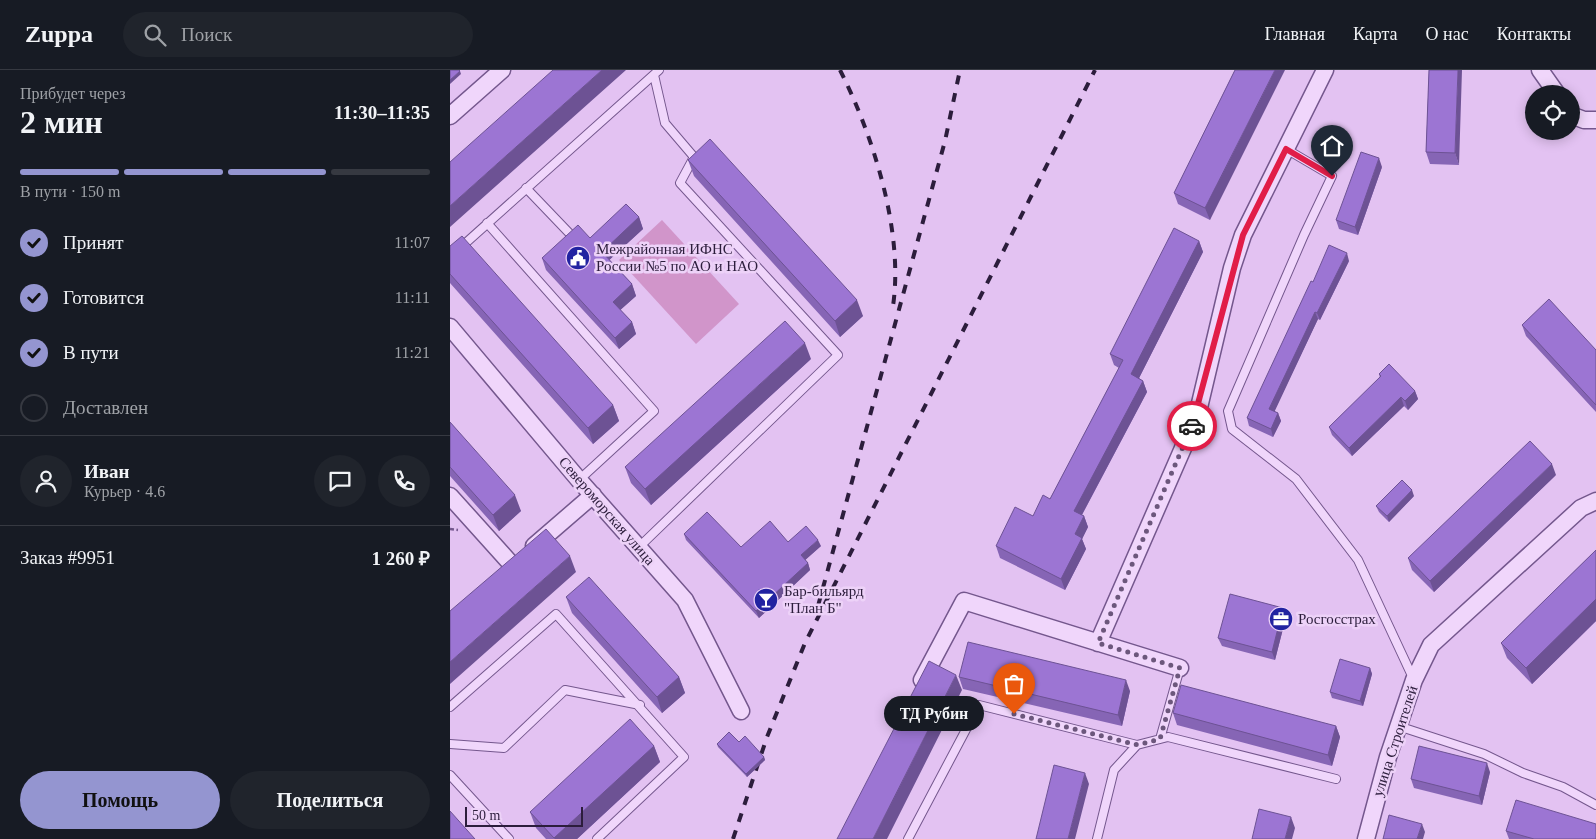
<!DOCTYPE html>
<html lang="ru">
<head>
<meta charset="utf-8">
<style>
	:root { --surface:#171b24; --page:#20242c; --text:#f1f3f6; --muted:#9ea1a6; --line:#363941; --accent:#9495d0 }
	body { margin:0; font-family:"Times New Roman",serif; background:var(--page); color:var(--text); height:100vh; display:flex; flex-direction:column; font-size:19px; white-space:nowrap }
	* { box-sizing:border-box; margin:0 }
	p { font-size:16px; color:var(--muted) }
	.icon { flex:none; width:28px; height:28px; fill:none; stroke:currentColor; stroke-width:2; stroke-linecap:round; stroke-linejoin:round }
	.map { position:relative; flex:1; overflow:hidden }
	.sheet { display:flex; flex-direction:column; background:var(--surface); width:450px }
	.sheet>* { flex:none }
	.buttons { position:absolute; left:1075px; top:15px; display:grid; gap:10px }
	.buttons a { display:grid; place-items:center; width:55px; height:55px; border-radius:50%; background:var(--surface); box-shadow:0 2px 12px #0003; font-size:25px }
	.scale { position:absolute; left:15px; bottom:12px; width:118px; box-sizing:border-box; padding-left:5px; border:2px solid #2c1d3c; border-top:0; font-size:14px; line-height:18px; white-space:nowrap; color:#2c1d3c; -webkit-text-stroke:4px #edd2f8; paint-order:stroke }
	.pin { position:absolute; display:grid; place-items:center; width:42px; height:42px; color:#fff; margin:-51px -21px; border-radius:50% 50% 50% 0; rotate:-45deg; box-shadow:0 0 5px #0007 }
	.pin .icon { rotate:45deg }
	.courier { position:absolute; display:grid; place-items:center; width:50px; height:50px; margin:-25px; border:4px solid #e11d48; border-radius:50%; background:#fff; color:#222; box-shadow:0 1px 6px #0007 }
	.bubble { position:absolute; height:35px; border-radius:18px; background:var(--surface); box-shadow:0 2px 12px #0003; font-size:16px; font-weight:700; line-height:35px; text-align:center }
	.head em { font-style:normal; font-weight:700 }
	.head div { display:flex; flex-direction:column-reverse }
	.head { display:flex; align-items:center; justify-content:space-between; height:85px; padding:0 20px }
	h1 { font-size:32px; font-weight:700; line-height:38px }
	.bar { display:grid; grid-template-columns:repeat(4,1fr); gap:8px 5px; align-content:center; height:60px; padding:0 20px }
	.bar i { height:6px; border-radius:4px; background:var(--line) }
	.bar .current { background:var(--accent) }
	.bar p { grid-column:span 4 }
	.line { display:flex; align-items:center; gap:12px; padding:0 20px; border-top:1px solid var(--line) }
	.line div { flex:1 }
	.round { display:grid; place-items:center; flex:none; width:52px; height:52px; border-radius:26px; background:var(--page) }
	ol { padding:0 20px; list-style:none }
	li { display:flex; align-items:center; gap:15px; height:55px }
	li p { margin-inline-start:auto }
	li .icon { padding:5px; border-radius:50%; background:var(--accent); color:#111; stroke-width:4 }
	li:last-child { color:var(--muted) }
	li i { width:28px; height:28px; border:2px solid var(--line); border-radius:50% }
	.action { display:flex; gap:10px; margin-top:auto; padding:10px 20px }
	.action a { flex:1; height:58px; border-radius:30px; background:var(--accent); color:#111; font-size:20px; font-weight:700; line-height:58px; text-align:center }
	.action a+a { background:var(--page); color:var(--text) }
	header { display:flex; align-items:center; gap:30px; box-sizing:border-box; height:70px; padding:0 25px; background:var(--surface); border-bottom:1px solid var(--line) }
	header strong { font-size:24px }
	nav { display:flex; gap:28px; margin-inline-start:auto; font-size:18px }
	.search { width:350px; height:45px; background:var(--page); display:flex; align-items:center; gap:12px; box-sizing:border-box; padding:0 18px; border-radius:28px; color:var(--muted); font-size:19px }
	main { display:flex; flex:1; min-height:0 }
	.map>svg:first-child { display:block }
</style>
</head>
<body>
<header>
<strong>Zuppa</strong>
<div class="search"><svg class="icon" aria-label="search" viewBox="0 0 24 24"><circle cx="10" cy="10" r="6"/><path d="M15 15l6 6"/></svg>Поиск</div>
<nav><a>Главная</a><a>Карта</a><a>О нас</a><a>Контакты</a></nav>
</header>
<main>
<section class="sheet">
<div class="head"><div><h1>2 мин</h1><p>Прибудет через</p></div><em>11:30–11:35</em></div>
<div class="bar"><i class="current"></i><i class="current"></i><i class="current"></i><i></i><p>В пути · 150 m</p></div>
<ol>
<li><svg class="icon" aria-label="check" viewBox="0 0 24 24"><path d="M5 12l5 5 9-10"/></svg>Принят<p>11:07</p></li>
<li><svg class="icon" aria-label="check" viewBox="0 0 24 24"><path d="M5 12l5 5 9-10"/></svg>Готовится<p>11:11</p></li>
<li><svg class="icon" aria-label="check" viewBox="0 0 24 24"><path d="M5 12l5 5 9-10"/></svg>В пути<p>11:21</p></li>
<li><i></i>Доставлен</li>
</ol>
<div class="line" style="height:90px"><a class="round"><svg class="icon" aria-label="person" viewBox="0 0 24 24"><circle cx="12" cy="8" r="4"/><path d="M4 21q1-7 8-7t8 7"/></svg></a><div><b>Иван</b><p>Курьер · 4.6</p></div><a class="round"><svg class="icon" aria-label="chat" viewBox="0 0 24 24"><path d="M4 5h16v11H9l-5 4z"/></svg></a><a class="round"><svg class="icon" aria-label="phone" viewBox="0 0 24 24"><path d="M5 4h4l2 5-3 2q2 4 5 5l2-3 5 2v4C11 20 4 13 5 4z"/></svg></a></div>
<div class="line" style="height:65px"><div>Заказ #9951</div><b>1 260 ₽</b></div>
<div class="action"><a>Помощь</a><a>Поделиться</a></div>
</section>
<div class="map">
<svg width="1146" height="769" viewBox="0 0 1146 769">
	<rect width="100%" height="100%" fill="#e3c2f2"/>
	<!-- green -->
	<path fill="#d195ca" d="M212 150 289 234 246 274 169 190Z"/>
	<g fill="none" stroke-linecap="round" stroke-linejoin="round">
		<!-- lane casing -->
		<g stroke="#74578d" stroke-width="10">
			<path id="lane" d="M836 79 882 106 854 165 778 341 782 359 846 409 908 490 963 608
				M76 118 121 165
				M37 153 204 341 129 410
				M0 187 209 0
				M188 478 388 285 230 113 244 87 215 53 204 5
				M0 637 106 544 234 687 147 769
				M948 656 1034 684 1073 703 1113 717 1146 735
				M710 669 730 598
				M0 674 54 678 115 620 190 635
				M687 675 718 667 886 709
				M0 705 59 769
				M458 769 529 635 687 675 664 700 647 769"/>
		</g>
		<!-- street casing -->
		<g stroke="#74578d" stroke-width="19">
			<path id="street" d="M1090 0 1107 24
				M1121 45 1134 50H1146
				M0 46 52 0
				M0 257 129 410 235 530 291 641
				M0 426 62 495
				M84 476 143 425
				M648 573 747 346 782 198 793 165 875 0
				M472 610 514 531 730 598
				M916 769 938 687 964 610 981 575 1131 438 1146 431"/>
		</g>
		<!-- path -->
		<path stroke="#74578d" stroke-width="2.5" stroke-dasharray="4 2.5" stroke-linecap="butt" d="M0 459 8 460"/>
		<!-- lane -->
		<use href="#lane" stroke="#f0d6fb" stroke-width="8"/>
		<!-- street -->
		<use href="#street" stroke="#f0d6fb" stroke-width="16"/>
		<!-- rail -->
		<path stroke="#2c1d3c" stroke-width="4" stroke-dasharray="9 9" stroke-linecap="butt" d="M390 0C423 65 454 162 443 236
			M368 536 495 71 510 0
			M283 769 317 667 355 573 645 0"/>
	</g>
	<!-- wall -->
	<path fill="#8665b5" d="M785 0 760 150 728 134 724 123Z
		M979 0 1009 95 980 94 976 82Z
		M238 90 413 246 390 267 244 106Z
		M932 97 908 165 889 159 886 150Z
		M189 147 193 159 159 190 182 214 186 226 170 240 182 252 186 264 169 279 96 200 92 188Z
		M749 171 753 182 689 308 693 311 697 322 632 445 634 446 638 457 632 469 636 479 615 520 550 488 546 476 583 446 600 429 669 298 664 295 660 284Z
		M0 176 163 335 169 351 143 374 0 213Z
		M899 191 870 250 868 249 824 341 828 343 831 351 823 367 799 356 797 348 863 212Z
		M1072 255 1146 280V342L1076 266Z
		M361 289 201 435 181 413 175 397Z
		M929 304 965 321 968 329 958 340 954 336 902 386 882 365 879 357 930 308Z
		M0 352 71 441 49 461 0 406Z
		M1106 405 984 522 962 500 958 488Z
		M964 426 939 452 929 442 926 436Z
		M234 464 291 477 338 472 371 476 355 490 358 493 360 500 309 548 236 470Z
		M1146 480V551L1082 614 1057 588 1051 573Z
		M116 527 229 607 235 623 212 643 122 543Z
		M833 538 836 547 825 590 772 576 768 568Z
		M920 598 922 604 913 636 882 628 880 622Z
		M509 607 680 621 672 656 513 619Z
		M723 643 886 656 890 667 882 696 727 655Z
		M289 672 314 687 315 690 297 707 268 677 267 674Z
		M204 676 210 692 127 769H96L86 758 80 742Z
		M1040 702 1032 735 964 718 961 709Z
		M1056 761 1146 769H1059Z"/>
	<!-- shaded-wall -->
	<path fill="#6d5294" d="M152 0H176L0 157V136Z
		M825 0H835L760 150 755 138Z
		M1008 0H1012L1009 95 1005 83Z
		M10 1 11 4 0 14V10Z
		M929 88 932 97 908 165 905 157Z
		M189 147 193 159 156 193 152 182Z
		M749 171 753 182 685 316 681 304Z
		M897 183 899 191 870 250 867 243Z
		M182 214 186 226 167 243 163 232Z
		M407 230 413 246 390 267 385 251Z
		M865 242 868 249 822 347 819 339Z
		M182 252 186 264 169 279 165 268Z
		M355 273 361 289 201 435 195 419Z
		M693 311 697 322 628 452 624 441Z
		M965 321 968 329 958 340 955 331Z
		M951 327 954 336 902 386 899 378Z
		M163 335 169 351 143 374 138 358Z
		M828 343 831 351 823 367 821 359Z
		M1102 394 1106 405 984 522 980 511Z
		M962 420 964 426 939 452 937 446Z
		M65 425 71 441 49 461 43 445Z
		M634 446 638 457 632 469 636 479 615 520 611 509 625 464Z
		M368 470 371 476 353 492 351 485Z
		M120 486 126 502 0 614V592Z
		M358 493 360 500 309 548 306 541Z
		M1146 529V551L1082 614 1076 598Z
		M833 538 836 547 825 590 822 582Z
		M920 598 922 604 913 636 910 631Z
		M506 605 512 620 437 769H423Z
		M229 607 235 623 212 643 207 627Z
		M676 610 680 621 672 656 668 645Z
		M886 656 890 667 882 696 878 685Z
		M204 676 210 692 127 769H105L104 768Z
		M314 687 315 690 297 707 296 704Z
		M1037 693 1040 702 1032 735 1029 726Z
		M635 703 639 714 625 769H618Z
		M841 747 845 758 842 769H835Z
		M972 754 975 762 973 769H967Z"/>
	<!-- building -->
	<path fill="#9c75d3" stroke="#6d5294" d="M0 0H9L10 1 0 10Z
		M103 0H152L0 136V92Z
		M785 0H825L755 138 724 123Z
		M979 0H1008L1005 83 976 82Z
		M260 69 407 230 385 251 238 90Z
		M911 82 929 88 905 157 886 150Z
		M176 134 189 147 152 182 182 214 163 232 182 252 165 268 92 188 128 155 140 168Z
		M724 158 749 171 681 304 693 311 624 441 634 446 625 464 632 468 611 509 546 476 565 437 583 446 593 425 600 429 673 290 660 284Z
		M12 166 163 335 138 358 0 204V176Z
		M879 175 897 183 867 243 865 242 819 339 828 343 821 359 797 348 861 211 863 212Z
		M1099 229 1146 280V335L1072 255Z
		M335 251 355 273 195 419 175 397Z
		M939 294 965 321 955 331 951 327 899 378 879 357 931 306 929 304Z
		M0 352 65 425 43 445 0 397Z
		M1080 371 1102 394 980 511 958 488Z
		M952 410 962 420 937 446 926 436Z
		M257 442 291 477 320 451 338 472 356 456 368 470 351 485 358 493 306 541 234 464Z
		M96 459 120 486 0 592V541Z
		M1146 480V529L1076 598 1051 573Z
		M139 507 229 607 207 627 116 527Z
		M780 524 833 538 822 582 768 568Z
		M518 572 676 610 668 645 509 607Z
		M890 589 920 598 910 631 880 622Z
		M479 591 506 605 423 769H387Z
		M731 615 886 656 878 685 723 643Z
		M180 649 204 676 104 768 80 742Z
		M279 662 289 672 295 666 314 687 296 704 267 674Z
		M969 676 1037 693 1029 726 961 709Z
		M604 695 635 703 618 769H586Z
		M1066 730 1146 754V769H1084L1056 761Z
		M809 739 841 747 835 769H802Z
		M0 741 25 769H0Z
		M939 745 972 754 967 769H933Z"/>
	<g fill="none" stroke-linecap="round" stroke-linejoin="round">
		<!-- done -->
		<path stroke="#6c577c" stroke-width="5" stroke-dasharray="0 9" d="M564 644 688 675 710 669 730 598 648 573 742 356"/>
		<!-- route -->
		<path stroke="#e11d48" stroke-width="6" d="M742 356 793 165 836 79 882 106"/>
	</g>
	<!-- icons -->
	<defs>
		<g id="civic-disc" transform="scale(1.25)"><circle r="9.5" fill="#2223a1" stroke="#edd2f8"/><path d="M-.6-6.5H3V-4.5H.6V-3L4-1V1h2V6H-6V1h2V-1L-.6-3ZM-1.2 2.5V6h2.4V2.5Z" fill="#fff"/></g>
		<g id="bar-disc" transform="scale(1.25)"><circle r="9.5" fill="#2223a1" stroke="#edd2f8"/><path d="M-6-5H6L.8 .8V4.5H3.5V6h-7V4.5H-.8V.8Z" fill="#fff"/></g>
		<g id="office-disc" transform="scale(1.25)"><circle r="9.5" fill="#2223a1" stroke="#edd2f8"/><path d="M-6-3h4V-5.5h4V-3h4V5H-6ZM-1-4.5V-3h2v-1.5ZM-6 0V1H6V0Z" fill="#fff"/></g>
	</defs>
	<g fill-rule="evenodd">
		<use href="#civic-disc" x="128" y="188"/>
		<use href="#bar-disc" x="316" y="530"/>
		<use href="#office-disc" x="831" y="549"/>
	</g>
	<g text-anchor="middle" stroke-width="5" stroke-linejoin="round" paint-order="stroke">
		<!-- poi labels -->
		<g font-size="15" fill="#2c1d3c" stroke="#edd2f8" text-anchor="start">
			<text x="146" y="184">Межрайонная ИФНС<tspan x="146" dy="17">России №5 по АО и НАО</tspan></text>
			<text x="334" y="526">Бар-бильярд<tspan x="334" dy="17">"План Б"</tspan></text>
			<text x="848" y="554">Росгосстрах</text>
		</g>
		<!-- street labels -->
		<g font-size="15" fill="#2c1d3c" stroke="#edd2f8">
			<text transform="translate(157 441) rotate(49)" y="5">Североморская улица</text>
			<text transform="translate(945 671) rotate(-72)" y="5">улица Строителей</text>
		</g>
	</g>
</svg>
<div class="buttons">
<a><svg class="icon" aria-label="locate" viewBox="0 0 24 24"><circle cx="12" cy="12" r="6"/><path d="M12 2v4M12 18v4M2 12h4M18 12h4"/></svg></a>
</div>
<div class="scale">50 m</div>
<div class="pin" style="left:564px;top:644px;background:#ea580c"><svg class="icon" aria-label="bag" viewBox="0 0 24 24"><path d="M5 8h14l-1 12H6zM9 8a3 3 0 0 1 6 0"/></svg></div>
<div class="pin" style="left:882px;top:106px;background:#1f2937"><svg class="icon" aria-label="home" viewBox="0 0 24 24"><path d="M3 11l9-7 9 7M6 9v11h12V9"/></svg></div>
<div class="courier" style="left:742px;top:356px"><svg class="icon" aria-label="car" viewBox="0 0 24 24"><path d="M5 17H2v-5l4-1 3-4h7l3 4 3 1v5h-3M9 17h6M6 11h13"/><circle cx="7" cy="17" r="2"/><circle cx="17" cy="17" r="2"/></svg></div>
<div class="bubble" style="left:434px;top:626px;width:100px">ТД Рубин</div>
</div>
</main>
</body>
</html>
